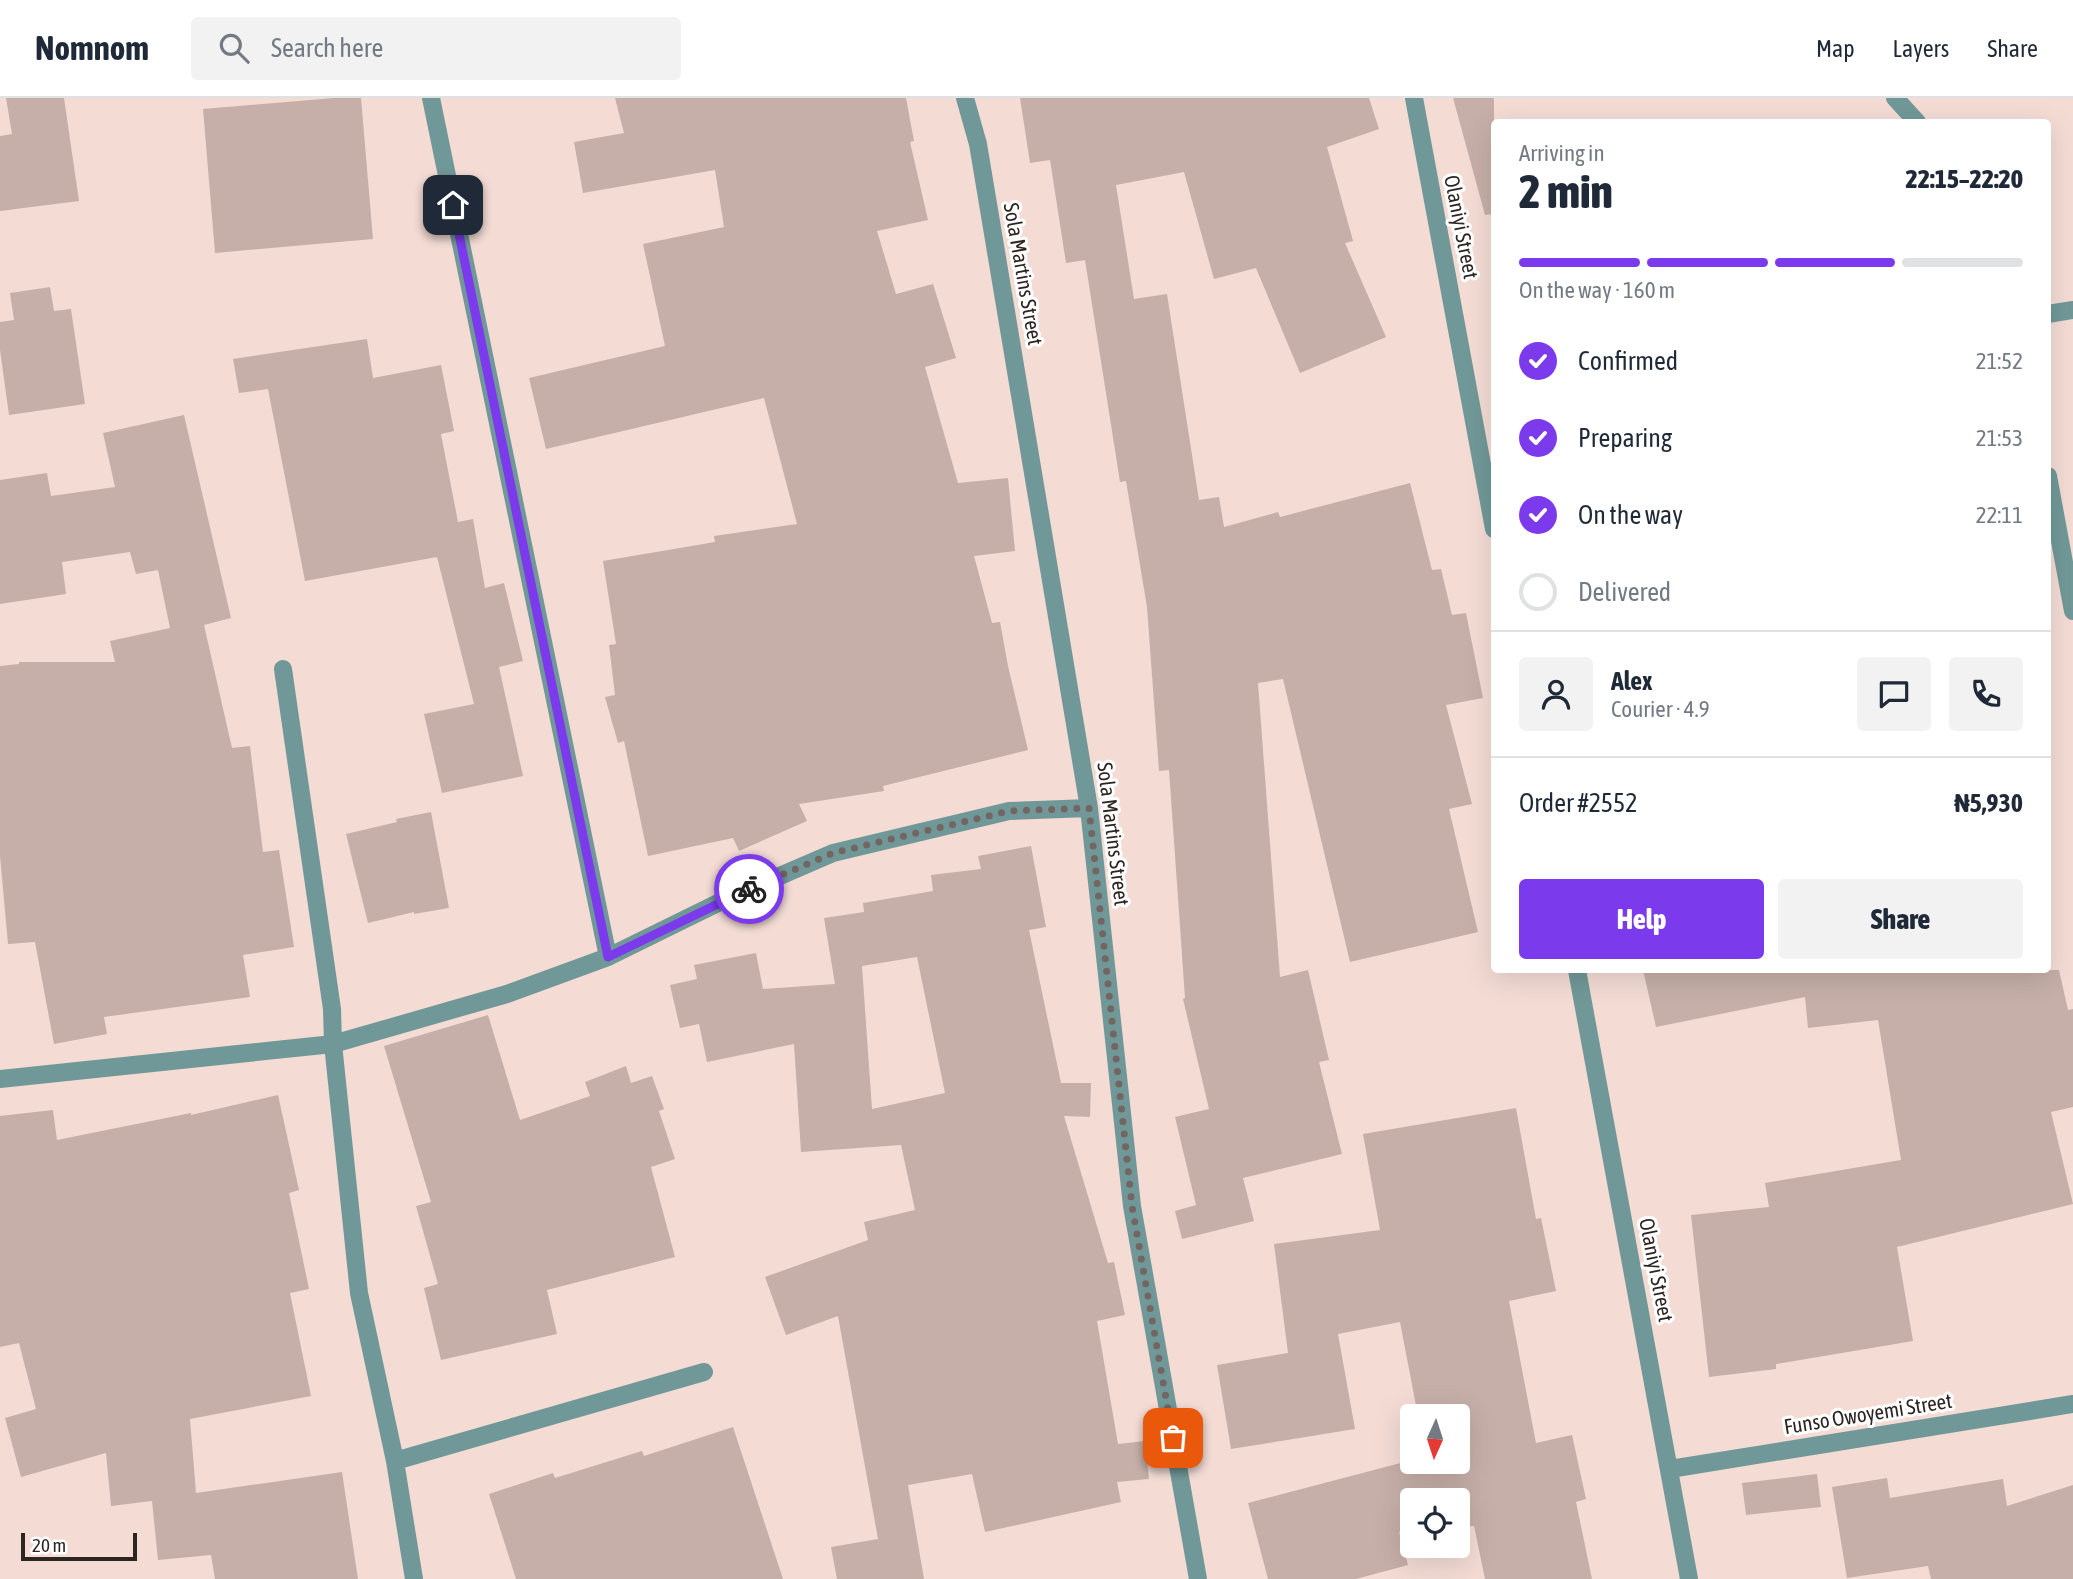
<!DOCTYPE html>
<html lang="en">
<head>
<meta charset="utf-8">
<style>
	:root { --surface:#fff; --page:#f2f2f3; --text:#1f2937; --muted:#747a83; --line:#e0e1e3; --accent:#7c3aed }
	body { margin:0; font-family:"Asap Condensed",sans-serif; background:var(--page); color:var(--text); height:100vh; display:flex; flex-direction:column; font-size:26px; white-space:nowrap }
	* { box-sizing:border-box; margin:0 }
	p { font-size:23px; color:var(--muted) }
	.icon { flex:none; width:38px; height:38px; fill:none; stroke:currentColor; stroke-width:2; stroke-linecap:round; stroke-linejoin:round }
	.map { position:relative; flex:1; overflow:hidden }
	.details { position:absolute; left:1491px; top:21px; width:560px; height:854px; display:flex; flex-direction:column; background:var(--surface); border-radius:7px; box-shadow:0 7px 28px #0002 }
	.details>* { flex:none }
	.needle { width:46px; rotate:183deg }
	.buttons { position:absolute; left:1400px; top:1306px; display:grid; gap:14px }
	.buttons a { display:grid; place-items:center; width:70px; height:70px; border-radius:7px; background:var(--surface); box-shadow:0 7px 28px #0002; font-size:35px }
	.scale { position:absolute; left:21px; bottom:18px; width:116px; box-sizing:border-box; padding-left:7px; border:4px solid #2d2522; border-top:0; font-size:19px; line-height:24px; white-space:nowrap; color:#2d2522; -webkit-text-stroke:5px #fff; paint-order:stroke }
	.pin { position:absolute; display:grid; place-items:center; width:60px; height:60px; color:#fff; margin:-30px; border-radius:14px; box-shadow:0 4px 10px #0006 }
	.courier { position:absolute; display:grid; place-items:center; width:70px; height:70px; margin:-35px; border:5px solid #7c3aed; border-radius:50%; background:#fff; color:#222; box-shadow:0 2px 9px #0007 }
	.headline em { font-style:normal; font-weight:800 }
	.headline div { display:flex; flex-direction:column-reverse }
	.headline { display:flex; align-items:center; justify-content:space-between; height:119px; padding:0 28px }
	h1 { font-size:46px; font-weight:800; line-height:52px }
	.bar { display:grid; grid-template-columns:repeat(4,1fr); gap:10px 7px; align-content:center; height:84px; padding:0 28px }
	.bar i { height:9px; border-radius:5px; background:var(--line) }
	.bar .on { background:var(--accent) }
	.bar p { grid-column:span 4 }
	.line { display:flex; align-items:center; gap:18px; padding:0 28px; border-top:2px solid var(--line) }
	.line div { flex:1 }
	.round { display:grid; place-items:center; flex:none; width:74px; height:74px; border-radius:7px; background:var(--page) }
	ol { padding:0 28px; list-style:none }
	li { display:flex; align-items:center; gap:21px; height:77px }
	li p { margin-inline-start:auto }
	li .icon { padding:7px; border-radius:50%; background:var(--accent); color:#fff; stroke-width:4 }
	li:last-child { color:var(--muted) }
	li i { width:38px; height:38px; border:4px solid var(--line); border-radius:50% }
	.button { display:flex; gap:14px; margin-top:auto; padding:14px 28px }
	.button a { flex:1; height:80px; border-radius:7px; background:var(--accent); color:#fff; font-size:28px; font-weight:800; line-height:80px; text-align:center }
	.button a+a { background:var(--page); color:var(--text) }
	header { display:flex; align-items:center; gap:42px; box-sizing:border-box; height:98px; padding:0 35px; background:var(--surface); border-bottom:2px solid var(--line) }
	header strong { font-size:33px }
	nav { display:flex; gap:38px; margin-inline-start:auto; font-size:24px }
	.search { width:490px; height:63px; background:var(--page); display:flex; align-items:center; gap:18px; box-sizing:border-box; padding:0 24px; border-radius:7px; color:var(--muted); font-size:26px }
	.map>svg:first-child { display:block }
</style>
</head>
<body>
<header>
<strong>Nomnom</strong>
<div class="search"><svg class="icon" aria-label="search" viewBox="0 0 24 24"><circle cx="10" cy="10" r="6"/><path d="M15 15l6 6"/></svg>Search here</div>
<nav><a>Map</a><a>Layers</a><a>Share</a></nav>
</header>
<div class="map">
<svg width="2073" height="1481" viewBox="0 0 2073 1481">
	<rect width="100%" height="100%" fill="#f4dcd5"/>
	<!-- building -->
	<path fill="#c6afa8" fill-rule="evenodd" d="M6 0H64L79 103 0 113V38L12 36Z
		M334 0H361L373 141 215 155 203 11Z
		M615 0H906L914 43 910 44 928 122 877 133 896 196 933 186 956 260 925 269 958 385 1008 380 1015 453 974 458 992 525 1000 524 1008 568 1028 652 883 688 884 693 799 706 807 723 739 753 733 740 648 758 624 643 618 645 605 599 615 597 609 547 616 546 603 463 715 444 714 438 797 426 764 300 546 351 529 280 665 248 643 146 724 129 715 72 583 95 574 44 624 35Z
		M1020 0H1369L1379 31 1327 49 1353 143 1345 145 1386 239 1300 275 1256 170 1214 181 1184 74 1116 87 1134 201 1167 196 1199 402 1219 399 1224 429 1278 414 1280 419 1410 385 1432 472 1441 471 1452 517 1466 515 1483 600 1446 607 1472 706 1449 711 1478 834 1350 864 1283 581 1258 585 1280 879 1308 872 1329 962 1319 964 1342 1056 1243 1080 1254 1123 1182 1141 1175 1113 1196 1107 1175 1019 1209 1011 1183 901 1185 900 1169 672 1159 673 1147 509 1126 383 1120 384 1085 162 1066 165 1050 62 1030 65Z
		M1453 0H1494V116L1485 117Z
		M50 189 54 213 71 211 85 306 9 317 0 252V224L14 222 10 195Z
		M367 241 373 280 441 267 454 333 441 336 458 424 473 421 485 490 504 485 523 563 499 569 523 678 442 695 424 616 474 606 437 459 305 483 268 291 239 295 233 261Z
		M184 317 231 520 204 527 232 650 250 648 263 754 279 752 294 849 243 857 250 899 104 919 107 936 54 946 35 844 8 846 0 758V568L19 566V564H115L110 543 170 530 158 472 136 476 130 454 62 464 66 496 0 506V382L47 375 51 398 115 389 103 335Z
		M431 714 449 810 414 816V814L368 825 346 736 397 724 396 721Z
		M1031 748 1046 829 1029 832 1061 985H1091L1090 1019 1064 1018 1108 1165 1114 1164 1125 1217 1097 1223 1118 1346 1145 1343 1149 1381 1117 1384 1121 1404 985 1434 972 1376 908 1387 924 1481H837L831 1449 878 1441 838 1218 786 1237 765 1179 868 1142 864 1124 915 1112 901 1047 801 1054 794 946 707 964 699 926 680 930 670 887 697 881 694 867 756 855 763 891 835 886 824 820 864 814 863 805 933 793 931 777 981 771 978 758ZM917 859 945 995 872 1011 862 868Z
		M1643 872H2059L2068 912 2073 911V1009L2051 1014 2073 1106 1897 1149 1913 1243 1776 1266V1271L1709 1279 1691 1117 1769 1109 1765 1085 1901 1062 1878 922 1808 930 1805 899 1656 929Z
		M488 917 520 1022 590 998 585 984 626 968 631 985 652 978 664 1011 659 1013 675 1061 651 1069 675 1159 547 1192 557 1236 441 1262 424 1190 438 1186 416 1108 431 1104 384 948Z
		M278 997 299 1092 289 1095 309 1191 290 1195 311 1298 190 1321 196 1395 342 1374 358 1481H215L211 1457 158 1462 152 1403 111 1408 106 1355 21 1379 5 1320 36 1311 19 1245 0 1249V1018L53 1012 57 1042 191 1015V1017Z
		M1516 1010 1536 1121 1541 1120 1556 1193 1509 1203 1536 1345 1572 1337 1586 1401 1576 1404 1592 1481H1485L1474 1428 1458 1429V1402H1412V1433L1399 1434 1408 1467 1356 1481H1268L1248 1405 1412 1362 1458 1363V1318H1418L1400 1224 1338 1236 1355 1331 1231 1351 1217 1267 1288 1255 1274 1146 1380 1132 1363 1036Z
		M733 1329 783 1481H516L489 1396 553 1375 555 1380 642 1353 644 1358Z
		M1817 1376 1821 1409 1746 1417 1742 1385Z
		M1887 1380 1890 1400 2003 1381 2007 1408 2073 1387V1481H1931L1928 1468 1847 1480 1832 1389Z"/>
	<g fill="none" stroke-linecap="round" stroke-linejoin="round">
		<!-- minor -->
		<path stroke="#719898" stroke-width="18" d="M431 0 608 859
			M965 0 978 46 1089 710 1132 1108 1198 1481
			M1414 0 1494 431
			M1895 0 1917 24
			M2048 216 2073 212
			M2048 378 2073 513
			M283 571 332 911 333 946 359 1195 395 1363 414 1481
			M1577 872 1689 1481
			M0 981 333 946 507 896 608 859 724 802 833 755 1009 713 1089 710
			M395 1363 704 1274
			M1670 1371 2073 1306"/>
	</g>
	<g fill="none" stroke-linecap="round" stroke-linejoin="round">
		<!-- done -->
		<path stroke="#736561" stroke-width="7" stroke-dasharray="0 12.6" d="M749 791 833 755 1009 713 1089 710 1132 1108 1173 1340"/>
		<!-- route -->
		<path stroke="#7c3aed" stroke-width="9" d="M453 107 608 859 749 791"/>
	</g>
	<g text-anchor="middle" stroke-width="6" stroke-linejoin="round" paint-order="stroke">
		<!-- street labels -->
		<g font-size="21" fill="#2d2522" stroke="#fff">
			<text transform="translate(1461 129) rotate(79)" y="7">Olaniyi Street</text>
			<text transform="translate(1023 176) rotate(80)" y="7">Sola Martins Street</text>
			<text transform="translate(1113 736) rotate(83)" y="7">Sola Martins Street</text>
			<text transform="translate(1656 1172) rotate(79)" y="7">Olaniyi Street</text>
			<text transform="translate(1868 1316) rotate(-9)" y="7">Funso Owoyemi Street</text>
		</g>
	</g>
</svg>
<div class="buttons">
<a><svg class="needle" viewBox="-14 -14 28 28"><path d="M0-13l5 13h-10z" fill="#e53935"/><path d="M0 13l5-13h-10z" fill="#747a83"/></svg></a>
<a><svg class="icon" aria-label="locate" viewBox="0 0 24 24"><circle cx="12" cy="12" r="6"/><path d="M12 2v4M12 18v4M2 12h4M18 12h4"/></svg></a>
</div>
<div class="scale">20 m</div>
<div class="pin" style="left:1173px;top:1340px;background:#ea580c"><svg class="icon" aria-label="bag" viewBox="0 0 24 24"><path d="M5 8h14l-1 12H6zM9 8a3 3 0 0 1 6 0"/></svg></div>
<div class="pin" style="left:453px;top:107px;background:#1f2937"><svg class="icon" aria-label="home" viewBox="0 0 24 24"><path d="M3 11l9-7 9 7M6 9v11h12V9"/></svg></div>
<div class="courier" style="left:749px;top:791px"><svg class="icon" aria-label="bike" viewBox="0 0 24 24"><circle cx="6" cy="16" r="4"/><circle cx="18" cy="16" r="4"/><path d="M6 16l4-8h5l3 8M10 8l3 8H6M13 5h3"/></svg></div>
<section class="details">
<div class="headline"><div><h1>2 min</h1><p>Arriving in</p></div><em>22:15–22:20</em></div>
<div class="bar"><i class="on"></i><i class="on"></i><i class="on"></i><i></i><p>On the way · 160 m</p></div>
<ol>
<li><svg class="icon" aria-label="check" viewBox="0 0 24 24"><path d="M5 12l5 5 9-10"/></svg>Confirmed<p>21:52</p></li>
<li><svg class="icon" aria-label="check" viewBox="0 0 24 24"><path d="M5 12l5 5 9-10"/></svg>Preparing<p>21:53</p></li>
<li><svg class="icon" aria-label="check" viewBox="0 0 24 24"><path d="M5 12l5 5 9-10"/></svg>On the way<p>22:11</p></li>
<li><i></i>Delivered</li>
</ol>
<div class="line" style="height:126px"><a class="round"><svg class="icon" aria-label="person" viewBox="0 0 24 24"><circle cx="12" cy="8" r="4"/><path d="M4 21q1-7 8-7t8 7"/></svg></a><div><b>Alex</b><p>Courier · 4.9</p></div><a class="round"><svg class="icon" aria-label="chat" viewBox="0 0 24 24"><path d="M4 5h16v11H9l-5 4z"/></svg></a><a class="round"><svg class="icon" aria-label="phone" viewBox="0 0 24 24"><path d="M5 4h4l2 5-3 2q2 4 5 5l2-3 5 2v4C11 20 4 13 5 4z"/></svg></a></div>
<div class="line" style="height:91px"><div>Order #2552</div><b>₦5,930</b></div>
<div class="button"><a>Help</a><a>Share</a></div>
</section>
</div>
</body>
</html>
